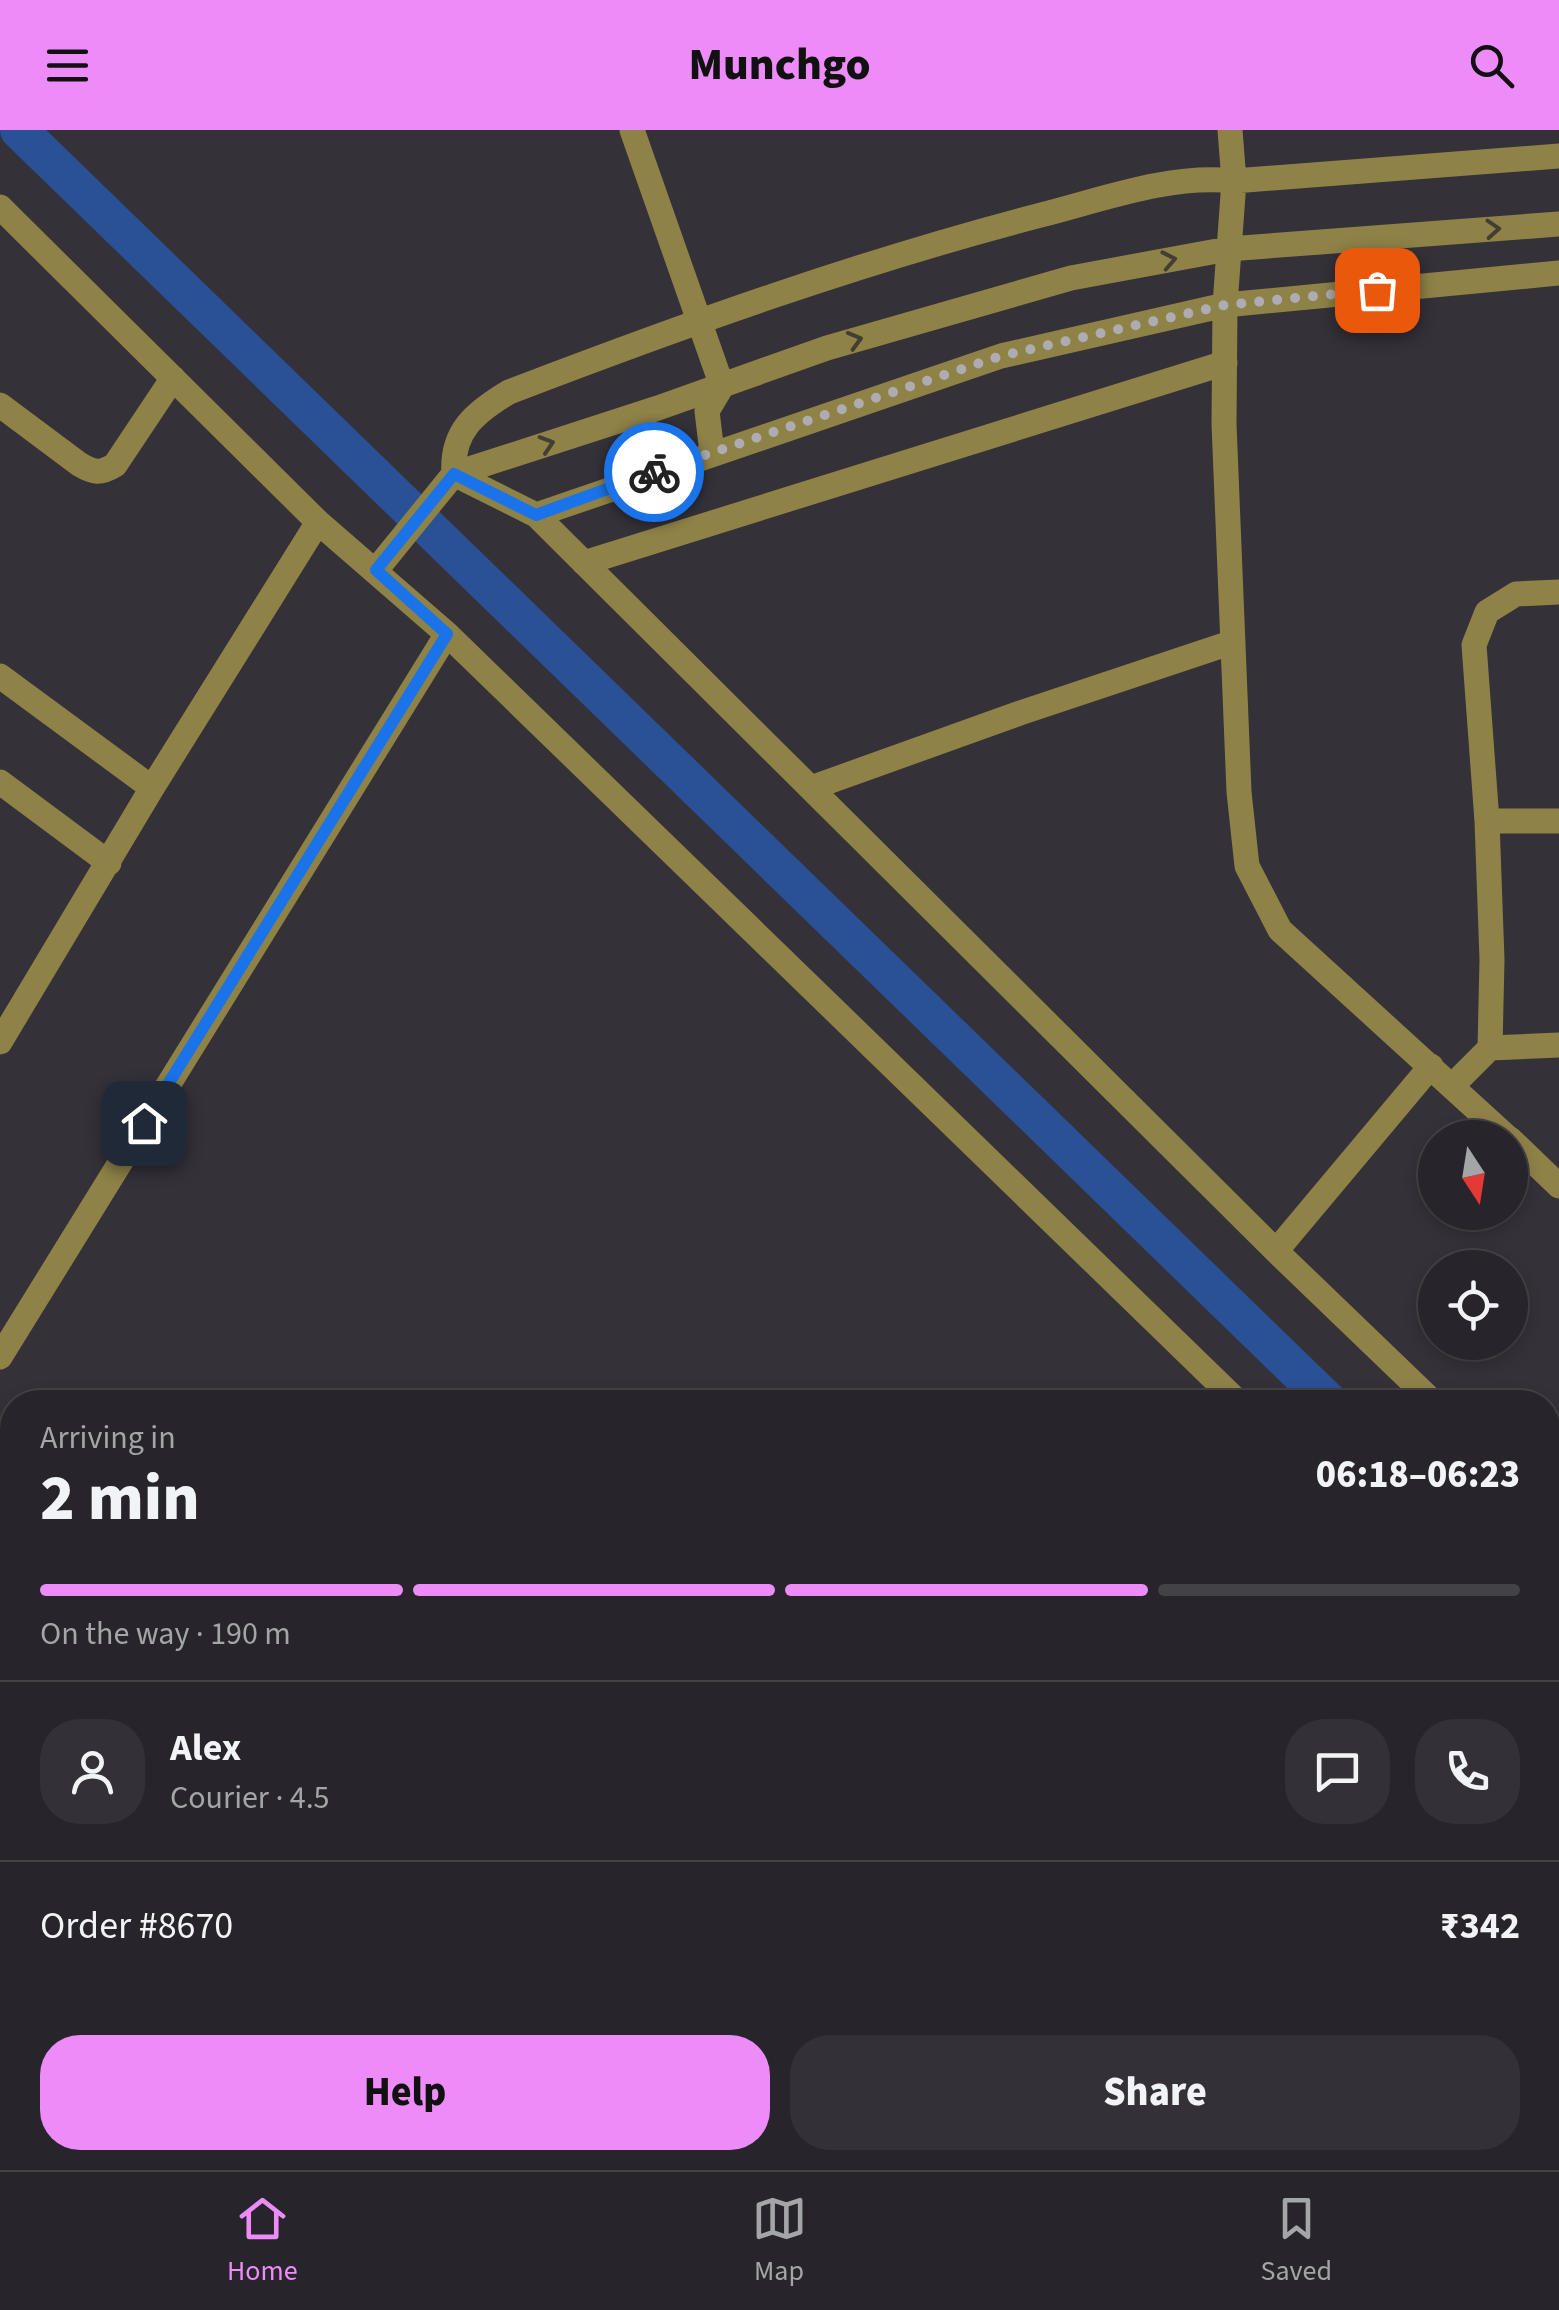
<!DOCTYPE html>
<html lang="en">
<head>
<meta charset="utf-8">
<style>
	:root { --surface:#27252b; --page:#333137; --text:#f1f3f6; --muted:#a4a5a9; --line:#434247; --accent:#ed8cf9 }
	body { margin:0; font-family:"Source Sans 3",sans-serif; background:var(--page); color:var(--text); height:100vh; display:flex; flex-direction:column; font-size:38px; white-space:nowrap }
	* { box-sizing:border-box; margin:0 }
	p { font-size:32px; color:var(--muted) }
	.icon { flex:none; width:55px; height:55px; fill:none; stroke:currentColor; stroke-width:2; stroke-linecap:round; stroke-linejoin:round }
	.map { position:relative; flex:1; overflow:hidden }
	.sheet { position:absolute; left:0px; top:1260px; width:1560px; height:780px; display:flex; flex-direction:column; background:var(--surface); border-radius:40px 40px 0 0; box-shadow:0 5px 15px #0003,0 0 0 2px var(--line) }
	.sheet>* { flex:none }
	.needle { width:65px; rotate:168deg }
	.fabs { position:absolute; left:1418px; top:990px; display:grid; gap:20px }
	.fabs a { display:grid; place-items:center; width:110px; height:110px; border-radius:50%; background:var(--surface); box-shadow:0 5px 15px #0003,0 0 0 2px var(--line); font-size:50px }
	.pin { position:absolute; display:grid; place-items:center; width:85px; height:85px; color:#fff; margin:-42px; border-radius:20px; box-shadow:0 5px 15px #0006 }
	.courier { position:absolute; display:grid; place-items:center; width:100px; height:100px; margin:-50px; border:8px solid #1a73e8; border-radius:50%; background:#fff; color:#222; box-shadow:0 2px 12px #0007 }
	.summary em { font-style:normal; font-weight:800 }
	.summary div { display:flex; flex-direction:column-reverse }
	.summary { display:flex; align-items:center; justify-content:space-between; height:170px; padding:0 40px }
	h1 { font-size:65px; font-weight:800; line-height:75px }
	.bar { display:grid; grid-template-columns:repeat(4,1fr); gap:15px 10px; align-content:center; height:120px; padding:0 40px }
	.bar i { height:12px; border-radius:8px; background:var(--line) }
	.bar .selected { background:var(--accent) }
	.bar p { grid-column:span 4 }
	.line { display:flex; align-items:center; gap:25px; padding:0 40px; border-top:2px solid var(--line) }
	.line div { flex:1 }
	.round { display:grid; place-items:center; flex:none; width:105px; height:105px; border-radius:40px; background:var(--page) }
	.action { display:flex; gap:20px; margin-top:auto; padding:20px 40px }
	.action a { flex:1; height:115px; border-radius:40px; background:var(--accent); color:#111; font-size:40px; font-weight:800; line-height:115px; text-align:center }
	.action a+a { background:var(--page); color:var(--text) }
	header { display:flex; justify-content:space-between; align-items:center; height:130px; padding:0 40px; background:var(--accent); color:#111; font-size:45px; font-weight:800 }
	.tabs { display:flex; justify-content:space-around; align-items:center; height:140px; border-top:2px solid var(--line); background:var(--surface); font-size:28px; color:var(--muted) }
	.tabs a { display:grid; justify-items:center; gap:5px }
	.tabs .selected { color:var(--accent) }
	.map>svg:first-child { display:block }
</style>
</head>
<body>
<header><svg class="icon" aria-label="menu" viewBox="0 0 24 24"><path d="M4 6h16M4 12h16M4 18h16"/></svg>Munchgo<svg class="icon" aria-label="search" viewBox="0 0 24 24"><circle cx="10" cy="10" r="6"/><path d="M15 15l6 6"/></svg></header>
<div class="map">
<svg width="1559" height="2040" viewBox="0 0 1559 2040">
	<rect width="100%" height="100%" fill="#343139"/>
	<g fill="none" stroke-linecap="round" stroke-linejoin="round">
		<!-- canal -->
		<path stroke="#2a5195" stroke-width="38" d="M19 0 1329 1272
			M1548 1485 1559 1496"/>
		<!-- minor -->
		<path stroke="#8f8247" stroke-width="25" d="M632 0 722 256 707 281 712 323
			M1230 0 1234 51 1559 26
			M0 77 318 392 447 504 1238 1272
			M0 275 79 334C94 343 100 344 115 335L173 248
			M454 344C451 302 474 283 509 262 684 195 860 132 1041 85 1104 69 1169 44 1234 51L1225 175 1224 294 1239 662 1247 736 1280 800 1508 1008
			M454 344 536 385 1276 1121 1433 1272
			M536 385 1001 226 1225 175 1559 143
			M584 433 1225 233
			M376 440 454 344 658 278 827 218 1071 148 1228 119 1559 94
			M0 546 152 658
			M0 652 109 733
			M811 658 1020 583 1233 512
			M1487 691H1559
			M0 912 152 658 318 392
			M1490 918 1559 915
			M1453 955 1490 918 1492 830 1487 691 1474 515 1487 482 1516 464 1559 462
			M1510 1009 1559 1056
			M1276 1121 1431 936
			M0 1227 447 504
			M1548 1322 1559 1316
			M1548 1383 1559 1394
			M1548 1577 1559 1588
			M981 2037 990 2028"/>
	</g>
	<!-- one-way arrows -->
	<defs><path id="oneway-chevron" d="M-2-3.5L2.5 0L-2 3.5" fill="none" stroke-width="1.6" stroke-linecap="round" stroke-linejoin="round" transform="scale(2.5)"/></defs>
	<g stroke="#433e35">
		<use href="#oneway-chevron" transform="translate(1493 99) rotate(-4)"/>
		<use href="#oneway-chevron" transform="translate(1169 130) rotate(-11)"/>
		<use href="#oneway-chevron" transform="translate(855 210) rotate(-16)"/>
		<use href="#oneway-chevron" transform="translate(547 314) rotate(-18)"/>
	</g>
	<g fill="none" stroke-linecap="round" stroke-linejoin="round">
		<!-- done -->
		<path stroke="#aeacb3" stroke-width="10" stroke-dasharray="0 18" d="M654 342 1001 226 1225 175 1377 160"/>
		<!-- route -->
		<path stroke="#1a73e8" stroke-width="12" d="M144 993 447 504 376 440 454 344 536 385 654 342"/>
	</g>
</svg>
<div class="fabs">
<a><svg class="needle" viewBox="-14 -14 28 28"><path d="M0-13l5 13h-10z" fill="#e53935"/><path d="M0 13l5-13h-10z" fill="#a4a5a9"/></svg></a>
<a><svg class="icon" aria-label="locate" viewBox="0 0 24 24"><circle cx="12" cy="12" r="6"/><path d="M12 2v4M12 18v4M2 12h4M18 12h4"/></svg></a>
</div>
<div class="pin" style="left:1377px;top:160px;background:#ea580c"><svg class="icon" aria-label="bag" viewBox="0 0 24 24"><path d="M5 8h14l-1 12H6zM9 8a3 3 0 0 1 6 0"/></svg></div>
<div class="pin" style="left:144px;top:993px;background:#1f2937"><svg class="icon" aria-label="home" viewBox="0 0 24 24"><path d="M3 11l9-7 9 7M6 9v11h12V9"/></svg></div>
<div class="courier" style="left:654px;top:342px"><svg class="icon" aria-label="bike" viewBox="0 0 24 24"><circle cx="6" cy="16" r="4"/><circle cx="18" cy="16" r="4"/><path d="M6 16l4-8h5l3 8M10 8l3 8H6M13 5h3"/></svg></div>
<section class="sheet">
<div class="summary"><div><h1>2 min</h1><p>Arriving in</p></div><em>06:18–06:23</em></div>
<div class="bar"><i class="selected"></i><i class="selected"></i><i class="selected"></i><i></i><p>On the way · 190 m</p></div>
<div class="line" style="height:180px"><a class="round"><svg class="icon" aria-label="person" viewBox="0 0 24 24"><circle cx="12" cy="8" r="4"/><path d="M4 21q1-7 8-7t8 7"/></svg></a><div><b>Alex</b><p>Courier · 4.5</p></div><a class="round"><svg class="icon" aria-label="chat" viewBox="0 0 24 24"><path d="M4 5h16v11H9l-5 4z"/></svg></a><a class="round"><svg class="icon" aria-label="phone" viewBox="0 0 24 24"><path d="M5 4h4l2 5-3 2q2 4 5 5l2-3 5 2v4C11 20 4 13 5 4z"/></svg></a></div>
<div class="line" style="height:130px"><div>Order #8670</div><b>₹342</b></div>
<div class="action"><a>Help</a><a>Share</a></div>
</section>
</div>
<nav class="tabs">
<a class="selected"><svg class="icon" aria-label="home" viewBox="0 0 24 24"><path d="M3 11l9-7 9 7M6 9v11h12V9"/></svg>Home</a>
<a><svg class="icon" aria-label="map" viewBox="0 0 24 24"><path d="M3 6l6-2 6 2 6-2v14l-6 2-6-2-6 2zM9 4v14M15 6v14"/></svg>Map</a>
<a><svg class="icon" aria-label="saved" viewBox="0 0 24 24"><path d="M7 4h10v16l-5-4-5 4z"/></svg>Saved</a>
</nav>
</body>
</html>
